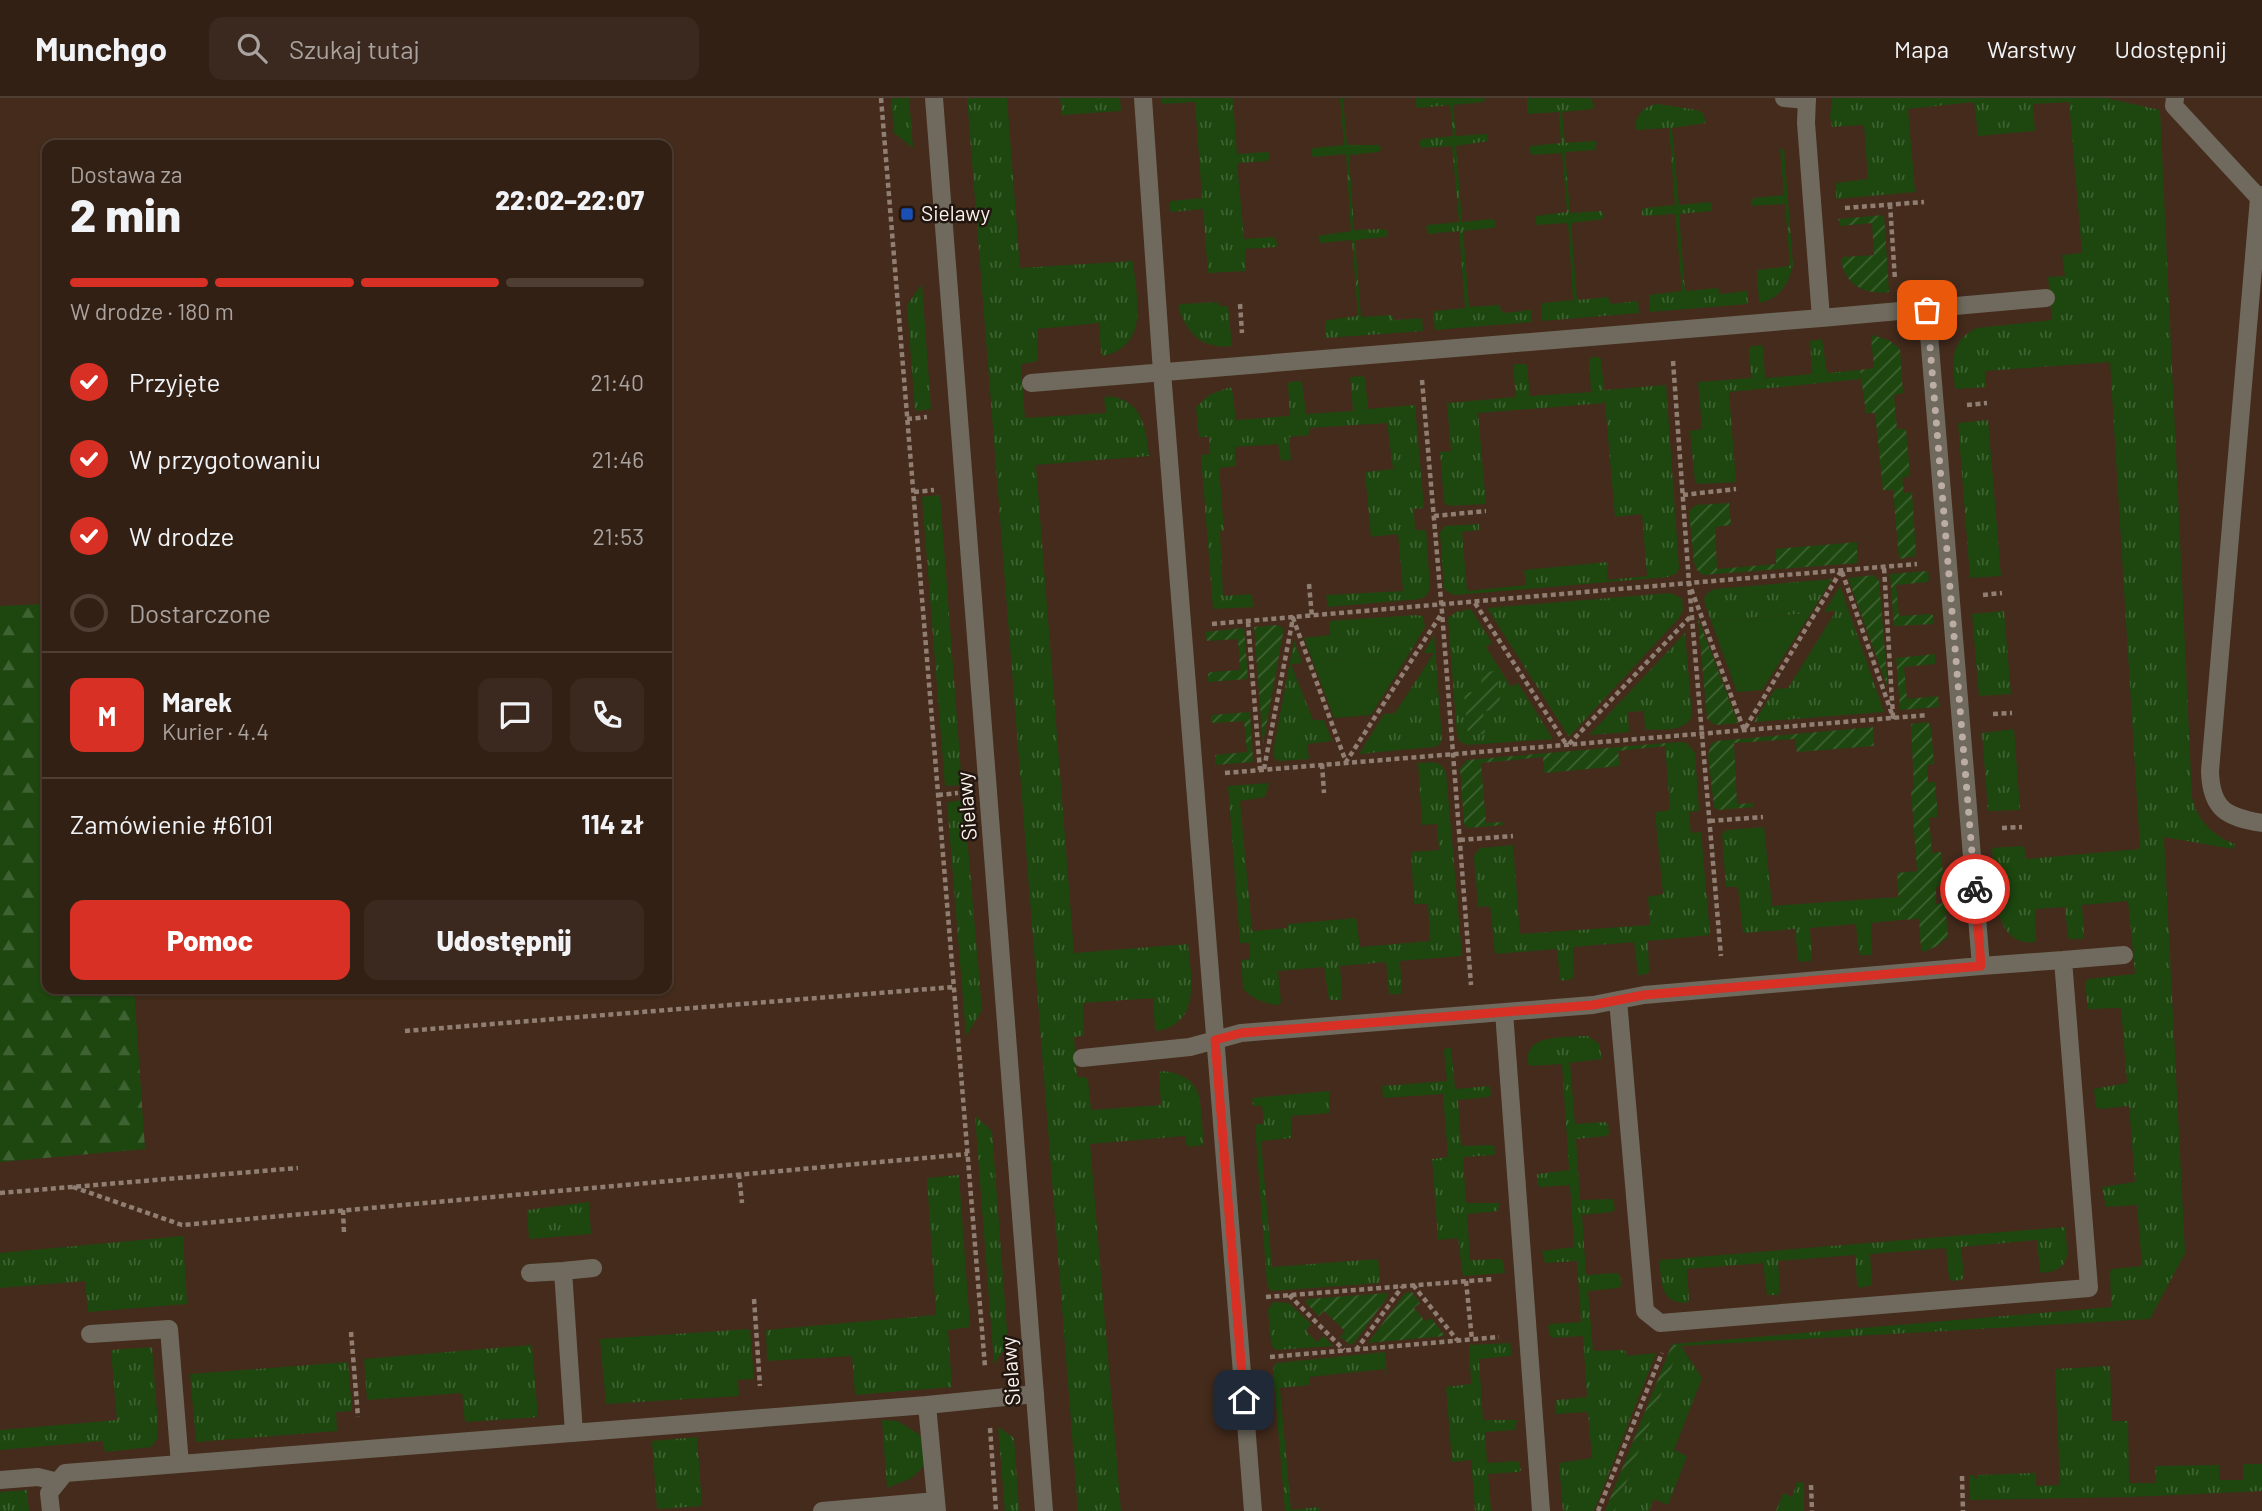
<!DOCTYPE html>
<html lang="pl">
<head>
<meta charset="utf-8">
<style>
	:root { --surface:#332015; --page:#3b281e; --text:#f1f3f6; --muted:#a9a3a0; --line:#4e3e34; --accent:#d93025 }
	body { margin:0; font-family:Barlow,sans-serif; background:var(--page); color:var(--text); height:100vh; display:flex; flex-direction:column; font-size:26px; white-space:nowrap }
	* { box-sizing:border-box; margin:0 }
	p { font-size:23px; color:var(--muted) }
	.icon { flex:none; width:38px; height:38px; fill:none; stroke:currentColor; stroke-width:2; stroke-linecap:round; stroke-linejoin:round }
	.map { position:relative; flex:1; overflow:hidden }
	.panel { position:absolute; left:42px; top:42px; width:630px; height:854px; display:flex; flex-direction:column; background:var(--surface); border-radius:14px; box-shadow:0 2px 5px #0004,0 0 0 2px var(--line) }
	.panel>* { flex:none }
	.pin { position:absolute; display:grid; place-items:center; width:60px; height:60px; color:#fff; margin:-30px; border-radius:14px; box-shadow:0 4px 10px #0006 }
	.courier { position:absolute; display:grid; place-items:center; width:70px; height:70px; margin:-35px; border:5px solid #d93025; border-radius:50%; background:#fff; color:#222; box-shadow:0 2px 9px #0007 }
	.head em { font-style:normal; font-weight:800 }
	.head div { display:flex; flex-direction:column-reverse }
	.head { display:flex; align-items:center; justify-content:space-between; height:119px; padding:0 28px }
	h1 { font-size:46px; font-weight:800; line-height:52px }
	.bar { display:grid; grid-template-columns:repeat(4,1fr); gap:10px 7px; align-content:center; height:84px; padding:0 28px }
	.bar i { height:9px; border-radius:5px; background:var(--line) }
	.bar .current { background:var(--accent) }
	.bar p { grid-column:span 4 }
	.line { display:flex; align-items:center; gap:18px; padding:0 28px; border-top:2px solid var(--line) }
	.line div { flex:1 }
	.round { display:grid; place-items:center; flex:none; width:74px; height:74px; border-radius:14px; background:var(--page) }
	ol { padding:0 28px; list-style:none }
	li { display:flex; align-items:center; gap:21px; height:77px }
	li p { margin-inline-start:auto }
	li .icon { padding:7px; border-radius:50%; background:var(--accent); color:#fff; stroke-width:4 }
	li:last-child { color:var(--muted) }
	li i { width:38px; height:38px; border:4px solid var(--line); border-radius:50% }
	.primary-button { display:flex; gap:14px; margin-top:auto; padding:14px 28px }
	.primary-button a { flex:1; height:80px; border-radius:14px; background:var(--accent); color:#fff; font-size:28px; font-weight:800; line-height:80px; text-align:center }
	.primary-button a+a { background:var(--page); color:var(--text) }
	header { display:flex; align-items:center; gap:42px; box-sizing:border-box; height:98px; padding:0 35px; background:var(--surface); border-bottom:2px solid var(--line) }
	header strong { font-size:33px }
	nav { display:flex; gap:38px; margin-inline-start:auto; font-size:24px }
	.search { width:490px; height:63px; background:var(--page); display:flex; align-items:center; gap:18px; box-sizing:border-box; padding:0 24px; border-radius:14px; color:var(--muted); font-size:26px }
	.map>svg:first-child { display:block }
</style>
</head>
<body>
<header>
<strong>Munchgo</strong>
<div class="search"><svg class="icon" aria-label="search" viewBox="0 0 24 24"><circle cx="10" cy="10" r="6"/><path d="M15 15l6 6"/></svg>Szukaj tutaj</div>
<nav><a>Mapa</a><a>Warstwy</a><a>Udostępnij</a></nav>
</header>
<div class="map">
<svg width="2262" height="1413" viewBox="0 0 2262 1413">
	<defs>
		<pattern id="grass-tufts" width="24" height="20" patternUnits="userSpaceOnUse" patternTransform="scale(1.75)"><rect width="24" height="20" fill="#1d470f"/><path d="M3 7l-1-3M5 7V3M7 7l1-3M15 17l-1-3M17 17v-4M19 17l1-3" fill="none" stroke="#3f6232"/></pattern>
		<pattern id="forest-firs" width="22" height="20" patternUnits="userSpaceOnUse" patternTransform="scale(1.75)"><rect width="22" height="20" fill="#1d470f"/><path d="M5 1l3.5 6h-7zM16 11l3.5 6h-7z" fill="#3f6232"/></pattern>
		<pattern id="garden-furrows" width="10" height="10" patternUnits="userSpaceOnUse" patternTransform="scale(1.75)"><rect width="10" height="10" fill="#1d470f"/><path d="M-1 1l2-2M0 10L10 0M9 11l2-2" fill="none" stroke="#3f6232"/></pattern>
	</defs>
	<rect width="100%" height="100%" fill="#442b1c"/>
	<!-- grass -->
	<path fill="url(#grass-tufts)" d="M891 0H909L913 50 894 35Z
		M967 0H1007L1020 170 1133 163C1136 199 1151 247 1103 258L1101 255 1099 225 1037 231 1038 263 1021 266 1025 320 1106 315 1104 301 1106 298C1142 300 1146 329 1149 358L1036 367 1074 855 1188 846C1191 878 1202 925 1157 933L1155 931 1153 900 1083 905 1084 935 1082 938 1074 939 1077 979H1085L1088 982 1091 1012 1161 1007 1159 976 1161 973C1180 974 1198 983 1200 1003L1204 1047 1187 1049 1185 1038 1090 1046 1121 1413H1078Z
		M1060 0H1120L1121 13 1062 17Z
		M1161 0H1233L1237 56 1267 54 1270 56 1268 63 1237 65 1244 141 1274 139 1278 147 1276 149 1245 151 1246 173 1208 175 1203 111 1172 114 1170 112 1169 106 1171 103 1202 100 1195 4 1163 6 1161 5Z
		M1340 0H1349L1343 1 1347 47H1380L1381 52 1378 54 1349 57 1354 132 1383 131 1387 133 1388 137 1385 139 1355 142 1361 219 1392 217 1394 222 1422 220 1423 233 1326 240 1325 225 1327 222 1358 218 1352 142 1320 145 1318 138 1351 133 1346 56 1314 59 1311 57V52L1313 50 1344 47Z
		M1416 0H1486L1483 4 1453 7 1456 38 1487 36 1488 43 1456 48 1462 124 1492 121 1495 123V129L1493 130 1463 133 1469 209 1499 207 1503 215 1531 212 1532 224 1435 232 1433 215 1435 213 1465 210 1459 133 1428 136 1426 129 1428 127 1459 124 1452 48 1421 50 1419 44 1422 41 1453 38 1450 7 1419 10 1416 8Z
		M1527 0H1591L1594 8 1593 11 1562 14 1565 45 1595 43 1597 44 1595 52 1565 54 1570 115 1601 113 1603 115V121L1571 125 1577 202 1608 199 1611 206 1638 203 1639 215 1542 223 1541 207 1543 205 1573 202 1568 125 1535 127 1536 118 1567 114 1562 55 1531 57 1529 50 1531 48 1561 45 1559 14 1527 16Z
		M1832 0H2106L2160 12 2192 699C2197 722 2213 738 2235 746L2233 751 2164 739 2185 1155 2150 1221 1681 1248 1702 1280 1674 1352 1687 1358 1668 1407 1654 1401 1649 1413H1615L1680 1248 1672 1246 2111 1209 2110 1173 2112 1171 2142 1168 2137 1107 2106 1109 2102 1089 2135 1084 2129 1008 2099 1011 2096 1009 2094 991 2127 985 2121 910 2088 911 2085 885 2088 881 2135 876 2128 803 2082 807 2084 838 2083 841H2069L2068 839 2065 809 2035 811 2036 844C1989 850 1995 780 1992 750L2024 748 2026 761 2140 751 2110 264 1985 273 1986 289 1955 291C1953 264 1948 244 1977 230L2052 222 2048 179 2065 178 2062 157 2082 155 2069 4 2033 6 2035 33 1978 38 1974 4 1908 11 1915 94 1836 101V85L1868 81 1864 27 1832 29 1830 18Z
		M1658 6 1697 12 1703 15 1706 25 1672 30 1679 107 1709 104 1712 106 1711 113 1679 116 1685 193 1718 190 1720 196 1747 193 1748 206 1650 214 1649 197 1682 193 1675 116 1644 118 1642 117V112L1644 110 1675 107 1669 30 1635 32C1635 17 1643 8 1658 6Z
		M1780 51H1784L1793 167C1788 188 1780 200 1759 205L1757 172 1790 168 1785 106 1751 108V103L1754 100 1784 97Z
		M922 186 931 311 915 313 907 207Z
		M1218 204 1219 208H1228L1232 248C1202 251 1187 236 1178 209L1181 206Z
		M1822 241 1827 275 1860 272 1861 281 1729 294 1736 384 1698 386 1695 384 1690 333 1702 331 1698 284 1751 280 1749 249 1761 247 1763 249 1765 280 1812 276 1810 243Z
		M1591 259H1598L1601 261 1604 292 1666 287 1679 470 1677 475 1668 479 1455 497 1447 494 1444 490 1440 434 1445 428 1479 426V432L1462 434 1467 493 1526 487 1524 472 1608 464 1607 482 1647 478 1642 416 1615 419 1605 305 1478 315 1486 406 1448 408 1444 404 1440 354 1451 353 1447 305 1516 299 1513 269 1515 266H1525L1527 268 1530 298 1591 294 1589 263Z
		M1363 278 1365 281 1368 311 1415 307 1424 410 1414 411 1415 432H1426L1430 491 1426 498 1420 501 1328 509 1326 497 1403 493 1398 436 1371 439 1365 374 1393 371 1387 325 1309 330V337L1289 339 1291 362 1281 363 1278 346 1235 349 1236 368 1219 370 1224 433H1220L1223 498 1252 496 1253 509 1213 511 1201 357 1210 356 1209 339H1199L1196 309 1209 297 1230 289 1232 291 1236 322 1290 318 1288 286 1289 284 1301 283 1302 285 1306 316 1353 313 1350 279Z
		M1988 322 2001 478 1970 480 1958 325Z
		M940 397 962 687 945 688 922 399Z
		M1832 481 1811 515 1711 523 1704 502 1706 496 1714 491Z
		M1840 488 1884 614 1754 624 1775 591 1788 590 1836 513 1824 514Z
		M1670 495 1682 500 1683 512 1679 520 1569 639 1487 510Z
		M1471 511 1492 545 1486 549 1511 589 1518 585 1553 641 1468 647 1460 644 1457 637 1448 520 1456 514Z
		M2004 513 2011 596 1979 598 1972 516Z
		M1415 517 1423 518 1425 529 1409 556 1313 564 1304 540 1330 537 1329 523Z
		M1685 535 1692 618C1684 635 1661 631 1645 632L1644 613 1628 614 1629 634 1589 637Z
		M1434 536 1442 642 1438 648 1433 649 1359 656 1384 616 1395 615 1434 555H1424Z
		M1294 542 1302 565 1291 566 1313 622H1324L1332 643 1307 646 1309 661 1279 663 1274 660 1273 654Z
		M2014 631 2020 712 1988 713 1982 635Z
		M1681 644 1687 645 1695 655 1699 713 1689 714 1691 735 1701 734 1710 837 1648 843 1649 874 1647 876 1638 877 1634 844 1573 849 1574 880 1563 883 1560 881 1557 851 1495 856 1490 808 1478 809 1474 758 1480 750 1513 747 1520 836 1650 827 1648 799 1663 796 1655 714 1670 712 1665 645Z
		M1434 664 1441 667 1446 674 1462 858 1400 863 1402 894 1401 896H1389L1386 864 1340 868 1342 899 1341 902H1329L1324 869 1278 873 1281 904 1279 907C1265 906 1253 901 1243 891L1241 862 1250 861V845H1240L1228 688 1269 685 1265 699 1240 703 1252 833 1288 830V826L1356 820 1360 849 1430 843 1428 806H1414L1411 754 1439 752 1437 726 1422 727 1418 665Z
		M964 702 982 912 966 938 947 704Z
		M1764 729 1772 808 1899 799 1900 822 1871 825 1872 857H1859L1856 826 1810 830 1812 860 1811 863 1800 864 1798 862 1795 831 1743 835 1738 789H1726L1722 737 1726 732Z
		M1583 938H1588L1599 946 1602 961 1570 965 1575 1026 1605 1024 1608 1026 1609 1036 1606 1038 1576 1041 1580 1102 1613 1101 1615 1111 1612 1114 1582 1117 1586 1177 1617 1175 1620 1177 1621 1188 1618 1190 1588 1193 1593 1253 1625 1252 1627 1258 1656 1255 1594 1413H1563L1559 1365 1592 1360 1588 1314 1556 1316 1555 1305 1557 1302 1587 1299 1583 1238 1551 1240 1548 1229 1550 1226 1581 1224 1577 1163 1545 1165 1542 1153 1574 1149 1570 1087 1540 1089 1537 1086V1076L1569 1072 1562 966 1529 968C1520 936 1563 940 1583 938Z
		M1446 950H1451L1455 991 1490 988 1491 997 1488 999 1458 1002 1461 1048 1494 1047 1495 1055 1494 1057 1463 1059 1466 1105H1499L1498 1113 1467 1116 1470 1162 1502 1161 1505 1175 1463 1178 1458 1140 1438 1142 1432 1061 1448 1059 1443 996 1383 1000 1382 988 1447 983 1444 953Z
		M1329 993 1330 1015 1291 1018V1040L1261 1043 1272 1169 1378 1161 1380 1185 1271 1193 1267 1187 1255 1027 1264 1025 1262 1008H1253L1252 1000Z
		M975 1018 992 1033 1008 1246 994 1266Z
		M959 1077 970 1229 948 1232 952 1289 855 1297 852 1258 767 1263 766 1232 936 1217 927 1080Z
		M589 1104 591 1136 529 1141 527 1112Z
		M2065 1129C2067 1152 2074 1173 2042 1175L2040 1173 2037 1142 1961 1149 1964 1179 1961 1182 1952 1183 1949 1180 1946 1150 1870 1156 1872 1187 1860 1190 1857 1187 1855 1157 1778 1163 1780 1194 1778 1197H1767L1763 1165 1687 1171 1689 1202 1687 1205C1659 1205 1662 1184 1659 1162Z
		M183 1138 187 1206 88 1214 85 1183 0 1190V1155Z
		M1273 1204 1289 1205 1311 1226 1306 1233 1317 1244 1324 1238 1333 1248 1275 1252 1271 1246 1268 1212Z
		M750 1231 754 1281 738 1282 739 1298 606 1306 600 1241Z
		M1510 1245 1512 1256 1510 1258 1479 1261 1483 1322H1517L1515 1332 1485 1334 1487 1365 1518 1363 1521 1372 1519 1374 1488 1376 1491 1413H1475L1471 1362 1452 1364 1446 1289 1471 1286 1469 1247Z
		M532 1247 538 1319 465 1324 462 1295 367 1302 364 1261Z
		M152 1249 158 1327 157 1341 151 1349 105 1354 103 1343 0 1352V1332L117 1322 111 1252Z
		M1385 1254 1387 1278 1385 1271 1309 1279V1287L1280 1290 1291 1412 1320 1409V1413H1285L1273 1271 1276 1265Z
		M348 1264 352 1313 336 1314 337 1333 196 1344 190 1276Z
		M2110 1268 2112 1323H2128L2129 1385H2156L2155 1368 2219 1367V1382H2243V1366H2262V1393L2130 1399 1970 1402 1969 1377H1974L1975 1381 1978 1380V1377L2036 1375V1388L2060 1387 2055 1271Z
		M882 1322 898 1323 920 1337 924 1352V1368L912 1380 887 1390Z
		M998 1329 1014 1340 1019 1413H1005Z
		M697 1339 702 1408 657 1411 652 1343Z
		M1797 1384H1804V1413H1776L1783 1395 1792 1399Z
		M27 1392 29 1413H0V1394Z"/>
	<!-- forest -->
	<path fill="url(#forest-firs)" d="M47 506V891H134L145 1051 0 1064V508Z"/>
	<!-- park -->
	<path fill="#1d470f" d="M1811 515 1762 592 1737 594 1711 523Z
		M1409 556 1371 617 1334 620 1313 564Z"/>
	<!-- garden -->
	<path fill="url(#garden-furrows)" d="M1884 117 1889 194C1865 197 1844 187 1841 161L1844 159 1874 157 1872 125 1840 128 1838 121Z
		M1873 237 1890 243 1900 251 1903 295 1894 297 1897 331H1906L1910 378 1902 380 1904 395 1912 394 1916 454 1915 458 1899 461 1893 392H1883L1875 315H1866L1860 272 1874 270 1871 240Z
		M1729 405 1731 427 1715 429 1717 471 1776 466V451L1857 444V465L1703 477 1697 472 1694 464 1689 413 1696 407Z
		M1928 473 1929 482 1927 484 1896 487 1899 518 1930 516 1933 517V526L1894 528 1890 476Z
		M1873 477 1879 482 1888 591 1848 480Z
		M1698 520 1738 625 1715 627 1707 621Z
		M1277 527 1283 530V535L1263 646 1254 529Z
		M1244 530 1248 581 1208 584V576L1211 574 1240 572 1238 541 1207 543 1205 534Z
		M1935 556V566L1904 569 1907 601 1938 598 1939 609 1900 612 1896 560Z
		M1497 573 1501 612 1483 613 1485 636 1468 637 1464 595 1482 593 1481 574Z
		M1250 614 1253 664 1215 667V657L1247 654 1244 623 1215 625 1211 624V617Z
		M1928 624 1931 630 1934 666 1927 667 1928 684H1935L1938 719 1929 720 1932 755 1941 754 1944 788 1936 789V806L1945 805 1948 839 1937 848 1923 854 1921 852 1919 821 1900 822 1897 775 1917 773 1911 692 1914 691 1911 626Z
		M1873 629 1874 648 1797 654 1795 641 1734 645 1737 706 1753 705 1754 709 1718 712 1714 709 1708 657 1711 646 1716 643Z
		M1665 645 1666 648 1618 653 1620 668 1544 675 1543 659 1481 665 1486 725 1503 724 1504 727 1468 730 1464 726 1460 670 1467 662Z
		M1412 1194 1420 1205 1414 1210 1425 1223 1431 1220 1445 1238 1368 1245 1405 1195Z
		M1387 1195 1388 1198 1355 1244 1351 1247 1340 1239 1345 1233 1324 1213 1319 1218 1305 1204 1308 1201Z
		M1672 1246 1680 1248 1615 1413H1605Z"/>
	<g fill="none" stroke-linecap="round" stroke-linejoin="round">
		<!-- path -->
		<path stroke="#917e73" stroke-width="4.5" stroke-dasharray="5 3.5" stroke-linecap="butt" d="M881 0 985 1269
			M1890 106 1895 182
			M1845 110 1924 104
			M1240 206 1242 235
			M1673 263 1689 485 1721 858
			M1422 282 1442 514 1471 887
			M1967 307 1987 305
			M907 321 927 319
			M914 394 934 392
			M1683 397 1736 391
			M1434 418 1486 413
			M1841 473 1744 632 1689 485 1917 466
			M1842 474 1893 619 1884 469
			M1309 486 1312 519
			M1983 497 2002 495
			M1475 505 1566 646
			M1248 524 1260 672
			M1212 526 1689 485
			M1993 616 2012 615
			M1569 646 1691 518
			M1322 666 1324 695
			M1264 671 1293 520 1346 664 1442 515
			M1225 675 1928 617
			M938 697 958 695
			M1710 723 1763 719
			M2002 730 2022 729
			M1460 742 1513 738
			M405 933 954 889
			M739 1076 742 1105
			M73 1089 182 1127 968 1056
			M0 1095 298 1070
			M343 1112 344 1135
			M1466 1183 1472 1242
			M1413 1187 1457 1242
			M1289 1197 1344 1252
			M1266 1199 1494 1181
			M754 1201 760 1288
			M351 1234 358 1319
			M1356 1252 1402 1189
			M1270 1259 1499 1239
			M990 1330 996 1413
			M1962 1378 1963 1413
			M1811 1387 1812 1413
			M1598 1413 1662 1255"/>
		<!-- lane -->
		<path stroke="#6f6a5d" stroke-width="18" d="M2175 0 2174 8 2259 100
			M2262 97 2259 100 2210 673C2211 712 2227 719 2262 725
			M563 1173 593 1170
			M530 1175 563 1173 574 1335
			M90 1236 169 1231 180 1366
			M0 1382 38 1379 58 1384
			M51 1413 49 1395 65 1375 927 1307
			M822 1413 936 1403
			M937 1413 927 1307 1035 1296"/>
		<!-- street -->
		<path stroke="#6f6a5d" stroke-width="18" d="M934 0 1044 1413
			M1143 0 1162 274 1253 1413
			M1784 0 1807 2
			M1807 0 1806 25 1821 220 2046 200
			M1031 285 1821 220
			M2063 862 2124 857
			M1618 902 1645 1213 1660 1225 2089 1190 2063 862 1981 868
			M1504 914 1541 1413
			M1082 960 1190 949 1241 935 1593 907 1644 897 1981 868 1927 212"/>
	</g>
	<g fill="none" stroke-linecap="round" stroke-linejoin="round">
		<!-- done -->
		<path stroke="#bcada4" stroke-width="7" stroke-dasharray="0 12.6" d="M1927 212 1975 791"/>
		<!-- route -->
		<path stroke="#d93025" stroke-width="9" d="M1244 1302 1215 942 1241 935 1593 907 1644 897 1981 868 1975 791"/>
	</g>
	<!-- markers -->
	<rect fill="#1a4fb4" stroke="#221610" stroke-width="2.5" x="900" y="109" width="14" height="14" rx="3.5"/>
	<g text-anchor="middle" stroke-width="5" stroke-linejoin="round" paint-order="stroke">
		<!-- poi labels -->
		<g font-size="21" fill="#fdf3ed" stroke="#221610" text-anchor="start">
			<text x="921" y="123">Sielawy</text>
		</g>
		<!-- street labels -->
		<g font-size="21" fill="#fdf3ed" stroke="#221610">
			<text transform="translate(967 708) rotate(-95)" y="7">Sielawy</text>
			<text transform="translate(1011 1273) rotate(-94)" y="7">Sielawy</text>
		</g>
	</g>
</svg>
<div class="pin" style="left:1927px;top:212px;background:#ea580c"><svg class="icon" aria-label="bag" viewBox="0 0 24 24"><path d="M5 8h14l-1 12H6zM9 8a3 3 0 0 1 6 0"/></svg></div>
<div class="pin" style="left:1244px;top:1302px;background:#1f2937"><svg class="icon" aria-label="home" viewBox="0 0 24 24"><path d="M3 11l9-7 9 7M6 9v11h12V9"/></svg></div>
<div class="courier" style="left:1975px;top:791px"><svg class="icon" aria-label="bike" viewBox="0 0 24 24"><circle cx="6" cy="16" r="4"/><circle cx="18" cy="16" r="4"/><path d="M6 16l4-8h5l3 8M10 8l3 8H6M13 5h3"/></svg></div>
<section class="panel">
<div class="head"><div><h1>2 min</h1><p>Dostawa za</p></div><em>22:02–22:07</em></div>
<div class="bar"><i class="current"></i><i class="current"></i><i class="current"></i><i></i><p>W drodze · 180 m</p></div>
<ol>
<li><svg class="icon" aria-label="check" viewBox="0 0 24 24"><path d="M5 12l5 5 9-10"/></svg>Przyjęte<p>21:40</p></li>
<li><svg class="icon" aria-label="check" viewBox="0 0 24 24"><path d="M5 12l5 5 9-10"/></svg>W przygotowaniu<p>21:46</p></li>
<li><svg class="icon" aria-label="check" viewBox="0 0 24 24"><path d="M5 12l5 5 9-10"/></svg>W drodze<p>21:53</p></li>
<li><i></i>Dostarczone</li>
</ol>
<div class="line" style="height:126px"><b class="round" style="background:var(--accent);color:#fff">M</b><div><b>Marek</b><p>Kurier · 4.4</p></div><a class="round"><svg class="icon" aria-label="chat" viewBox="0 0 24 24"><path d="M4 5h16v11H9l-5 4z"/></svg></a><a class="round"><svg class="icon" aria-label="phone" viewBox="0 0 24 24"><path d="M5 4h4l2 5-3 2q2 4 5 5l2-3 5 2v4C11 20 4 13 5 4z"/></svg></a></div>
<div class="line" style="height:91px"><div>Zamówienie #6101</div><b>114 zł</b></div>
<div class="primary-button"><a>Pomoc</a><a>Udostępnij</a></div>
</section>
</div>
</body>
</html>
